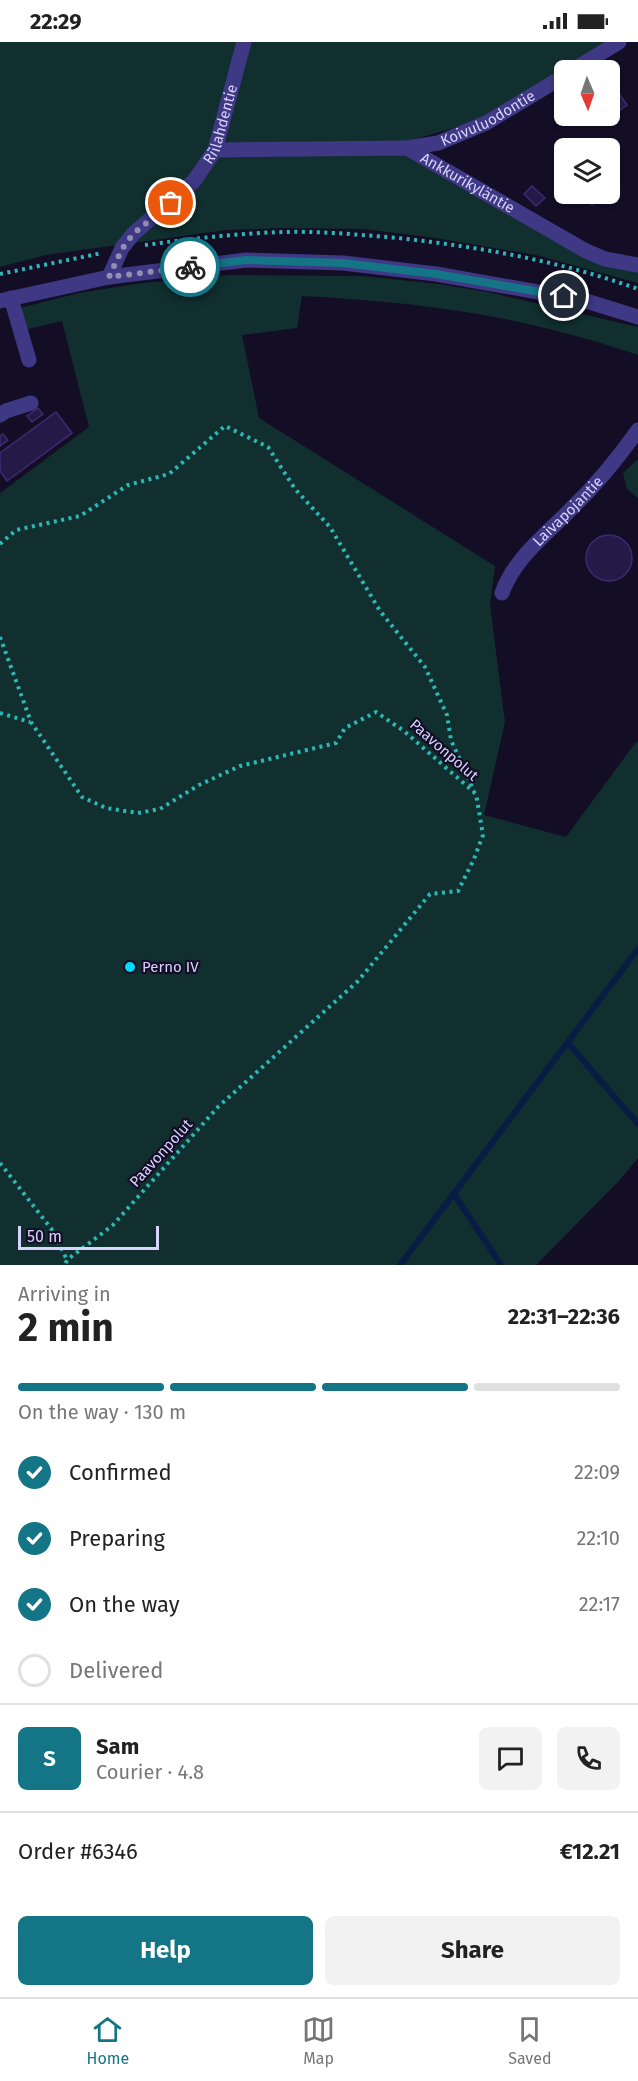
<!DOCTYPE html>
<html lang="en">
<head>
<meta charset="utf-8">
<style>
	:root { --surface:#fff; --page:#f2f2f2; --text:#222; --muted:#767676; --line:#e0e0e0; --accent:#137585 }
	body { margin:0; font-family:"Fira Sans",sans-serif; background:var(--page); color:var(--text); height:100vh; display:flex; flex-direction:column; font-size:22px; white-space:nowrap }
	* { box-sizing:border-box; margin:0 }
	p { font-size:20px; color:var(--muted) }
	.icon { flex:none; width:33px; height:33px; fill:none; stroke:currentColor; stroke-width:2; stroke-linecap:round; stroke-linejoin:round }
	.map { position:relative; height:1223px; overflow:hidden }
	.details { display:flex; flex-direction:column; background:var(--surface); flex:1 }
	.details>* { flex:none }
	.needle { width:39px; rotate:178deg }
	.controls { position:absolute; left:554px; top:18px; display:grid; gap:12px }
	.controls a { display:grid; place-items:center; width:66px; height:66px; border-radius:9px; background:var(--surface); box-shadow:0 2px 4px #0004; font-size:30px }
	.scale { position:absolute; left:18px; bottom:15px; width:141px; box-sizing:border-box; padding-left:6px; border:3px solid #d9d3ff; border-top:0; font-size:16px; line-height:21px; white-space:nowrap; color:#d9d3ff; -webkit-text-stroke:4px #130e25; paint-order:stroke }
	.pin { position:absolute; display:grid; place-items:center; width:51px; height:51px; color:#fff; margin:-26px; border:3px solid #fff; border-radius:50%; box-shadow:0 2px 6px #0007 }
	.courier { position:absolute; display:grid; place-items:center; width:60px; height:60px; margin:-30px; border:4px solid #137585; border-radius:50%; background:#fff; color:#222; box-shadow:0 2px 8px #0007 }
	.headline em { font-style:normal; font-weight:700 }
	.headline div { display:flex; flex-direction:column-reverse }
	.headline { display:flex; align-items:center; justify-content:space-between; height:102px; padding:0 18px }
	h1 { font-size:39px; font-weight:700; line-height:45px }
	.bar { display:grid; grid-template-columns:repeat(4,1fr); gap:9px 6px; align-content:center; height:72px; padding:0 18px }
	.bar i { height:8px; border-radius:4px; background:var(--line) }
	.bar .active { background:var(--accent) }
	.bar p { grid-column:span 4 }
	.line { display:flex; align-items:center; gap:15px; padding:0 18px; border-top:2px solid var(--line) }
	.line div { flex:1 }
	.round { display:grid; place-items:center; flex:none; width:63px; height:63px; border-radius:9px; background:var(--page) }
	ol { padding:0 18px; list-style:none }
	li { display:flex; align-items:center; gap:18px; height:66px }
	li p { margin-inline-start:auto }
	li .icon { padding:6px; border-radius:50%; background:var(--accent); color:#fff; stroke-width:4 }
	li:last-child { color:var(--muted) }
	li i { width:33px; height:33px; border:3px solid var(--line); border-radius:50% }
	.primary-button { display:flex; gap:12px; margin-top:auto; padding:12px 18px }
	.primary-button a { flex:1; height:69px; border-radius:9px; background:var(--accent); color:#fff; font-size:24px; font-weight:700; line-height:69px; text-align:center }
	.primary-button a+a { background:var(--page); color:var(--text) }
	.status { display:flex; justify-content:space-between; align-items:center; height:42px; padding:0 30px; background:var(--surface); direction:ltr }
	.status svg { height:16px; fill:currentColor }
	.tab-bar { display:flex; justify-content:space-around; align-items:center; height:84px; border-top:2px solid var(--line); background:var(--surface); font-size:16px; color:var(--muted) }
	.tab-bar a { display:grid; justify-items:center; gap:3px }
	.tab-bar .active { color:var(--accent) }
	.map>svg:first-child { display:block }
</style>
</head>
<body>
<div class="status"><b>22:29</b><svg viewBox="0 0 49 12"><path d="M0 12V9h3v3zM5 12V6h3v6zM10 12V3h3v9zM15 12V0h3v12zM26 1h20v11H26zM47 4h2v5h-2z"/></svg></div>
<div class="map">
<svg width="638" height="1223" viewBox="0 0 638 1223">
	<rect width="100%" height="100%" fill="#130e25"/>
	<!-- green -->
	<path fill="#112f2f" d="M0 0H609L471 81 415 97 421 118 638 230V241L536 213 429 195 363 187 282 186 226 188 46 213 0 225Z
		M229 233 362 234 438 242 488 250 638 285V313C525 274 421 260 302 254L297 286 242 293 259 376 495 524 490 563 505 680 484 773 566 795 636 700H638V1116L618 1140 536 1223H0V451L89 385 62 279 24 288 20 266 79 251 142 241Z
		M638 417V456L627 447 623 431Z"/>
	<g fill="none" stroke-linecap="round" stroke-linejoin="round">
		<!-- stream -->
		<path stroke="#091c44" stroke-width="6" d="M568 1001 638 1082
			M454 1152 501 1223
			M400 1223 638 907"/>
	</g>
	<!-- building -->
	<path fill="#251a47" stroke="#3c2b73" stroke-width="1.5" d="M618 50 627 63 616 71 609 62V57Z
		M609 128 620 147 592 163 585 152H609Z
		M532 144 545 156 536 164 524 152Z
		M38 366 43 372 32 380 27 374Z
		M56 370 72 391 7 439 0 429V411Z
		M3 392 8 398 0 404V394Z
		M586 516a23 23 0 1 1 46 0a23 23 0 1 1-46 0Z"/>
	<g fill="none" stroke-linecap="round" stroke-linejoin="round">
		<!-- path -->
		<path stroke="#2cb9b6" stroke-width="4" stroke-dasharray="3 4.5" stroke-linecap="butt" d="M145 203C191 197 238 191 285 190 323 189 361 193 398 196 480 205 560 219 638 247
			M0 232 102 211
			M0 502 16 488 80 474 128 443 169 432 225 384 268 405 295 447 330 485 380 569 425 625 447 673 451 698 474 749
			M0 595 31 680 82 755 106 766 138 771 160 767 199 743 240 724 336 701 345 686 376 670 404 689 476 752 483 793 474 817 458 849 430 852 358 939 218 1065 113 1183 67 1218 65 1223
			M0 671 30 680
			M0 1121 53 1189 67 1218"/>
		<!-- minor -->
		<g stroke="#3e3885" stroke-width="15">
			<path d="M573 28 619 0"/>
			<path id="s1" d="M407 106 438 101 486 81 564 34"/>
			<path id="s2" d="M215 108 407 106 586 209 605 217 638 223"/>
			<path id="s3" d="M109 235 122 206 133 192 194 139 215 108 244 0"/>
			<path d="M11 256 29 318"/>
			<path d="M0 259 109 235 246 218 343 221 436 232 583 258 638 275"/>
			<path d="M0 373 6 369 31 361"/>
			<path id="s4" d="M502 551C515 515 546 493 572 466 597 442 618 416 638 388"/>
		</g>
	</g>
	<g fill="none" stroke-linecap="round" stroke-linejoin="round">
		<!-- done -->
		<path stroke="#948eb3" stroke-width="6" stroke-dasharray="0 10.8" d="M171 161 133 192 122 207 109 235 190 225"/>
		<!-- route -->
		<path stroke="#137585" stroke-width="8" d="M190 225 246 218 343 221 436 232 564 254"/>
	</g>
	<!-- markers -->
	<circle fill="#00dafe" stroke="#130e25" stroke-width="2" cx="130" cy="925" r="6"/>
	<g text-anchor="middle" stroke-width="4.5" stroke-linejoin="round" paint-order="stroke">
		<!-- street labels -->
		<g font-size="15" fill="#d9d3ff" stroke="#130e25">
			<text dy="5" stroke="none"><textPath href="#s1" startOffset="87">Koivuluodontie</textPath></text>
			<text dy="5" stroke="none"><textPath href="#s3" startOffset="194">Riilahdentie</textPath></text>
			<text dy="5" stroke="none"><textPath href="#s2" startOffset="262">Ankkurikyläntie</textPath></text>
			<text dy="5" stroke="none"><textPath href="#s4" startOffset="106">Laivapojantie</textPath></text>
			<text transform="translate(444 708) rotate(41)" y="5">Paavonpolut</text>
			<text transform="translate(161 1111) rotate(-48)" y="5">Paavonpolut</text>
		</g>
		<!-- poi labels -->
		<g font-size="15" fill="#d9d3ff" stroke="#130e25" text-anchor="start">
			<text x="142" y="930">Perno IV</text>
		</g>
	</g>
</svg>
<div class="controls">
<a><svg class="needle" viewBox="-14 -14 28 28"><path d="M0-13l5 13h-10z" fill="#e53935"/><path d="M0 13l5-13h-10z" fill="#767676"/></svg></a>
<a><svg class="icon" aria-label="layers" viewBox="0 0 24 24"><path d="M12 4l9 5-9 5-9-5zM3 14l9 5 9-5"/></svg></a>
</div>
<div class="scale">50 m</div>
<div class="pin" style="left:171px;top:161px;background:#ea580c"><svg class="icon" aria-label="bag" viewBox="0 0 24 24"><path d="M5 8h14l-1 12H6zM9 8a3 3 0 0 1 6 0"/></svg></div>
<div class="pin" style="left:564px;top:254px;background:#1f2937"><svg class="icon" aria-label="home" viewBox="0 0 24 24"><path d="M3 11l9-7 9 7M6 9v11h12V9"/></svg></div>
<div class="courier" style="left:190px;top:225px"><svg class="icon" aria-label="bike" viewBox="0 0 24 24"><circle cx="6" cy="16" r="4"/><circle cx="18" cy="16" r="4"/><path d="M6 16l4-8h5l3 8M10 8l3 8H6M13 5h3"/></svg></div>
</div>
<section class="details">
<div class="headline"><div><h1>2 min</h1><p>Arriving in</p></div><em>22:31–22:36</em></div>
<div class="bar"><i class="active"></i><i class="active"></i><i class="active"></i><i></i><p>On the way · 130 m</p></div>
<ol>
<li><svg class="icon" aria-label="check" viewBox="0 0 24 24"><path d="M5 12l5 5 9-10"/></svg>Confirmed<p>22:09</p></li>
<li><svg class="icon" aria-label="check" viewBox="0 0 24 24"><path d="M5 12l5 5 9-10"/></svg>Preparing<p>22:10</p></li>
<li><svg class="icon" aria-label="check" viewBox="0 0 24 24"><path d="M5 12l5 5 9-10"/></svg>On the way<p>22:17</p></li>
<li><i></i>Delivered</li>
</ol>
<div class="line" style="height:108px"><b class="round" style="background:var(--accent);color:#fff">S</b><div><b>Sam</b><p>Courier · 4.8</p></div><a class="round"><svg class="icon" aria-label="chat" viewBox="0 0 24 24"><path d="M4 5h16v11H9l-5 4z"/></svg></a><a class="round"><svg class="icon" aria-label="phone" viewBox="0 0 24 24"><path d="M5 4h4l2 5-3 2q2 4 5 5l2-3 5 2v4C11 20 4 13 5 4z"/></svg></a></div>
<div class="line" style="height:78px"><div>Order #6346</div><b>€12.21</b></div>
<div class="primary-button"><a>Help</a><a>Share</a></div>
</section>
<nav class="tab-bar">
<a class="active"><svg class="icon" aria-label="home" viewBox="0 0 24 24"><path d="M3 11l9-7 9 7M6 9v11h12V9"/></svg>Home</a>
<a><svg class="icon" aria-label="map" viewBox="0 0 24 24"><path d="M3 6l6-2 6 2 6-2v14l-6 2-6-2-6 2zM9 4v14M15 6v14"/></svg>Map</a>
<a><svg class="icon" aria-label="saved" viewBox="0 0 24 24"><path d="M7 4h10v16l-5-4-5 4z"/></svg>Saved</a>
</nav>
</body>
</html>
